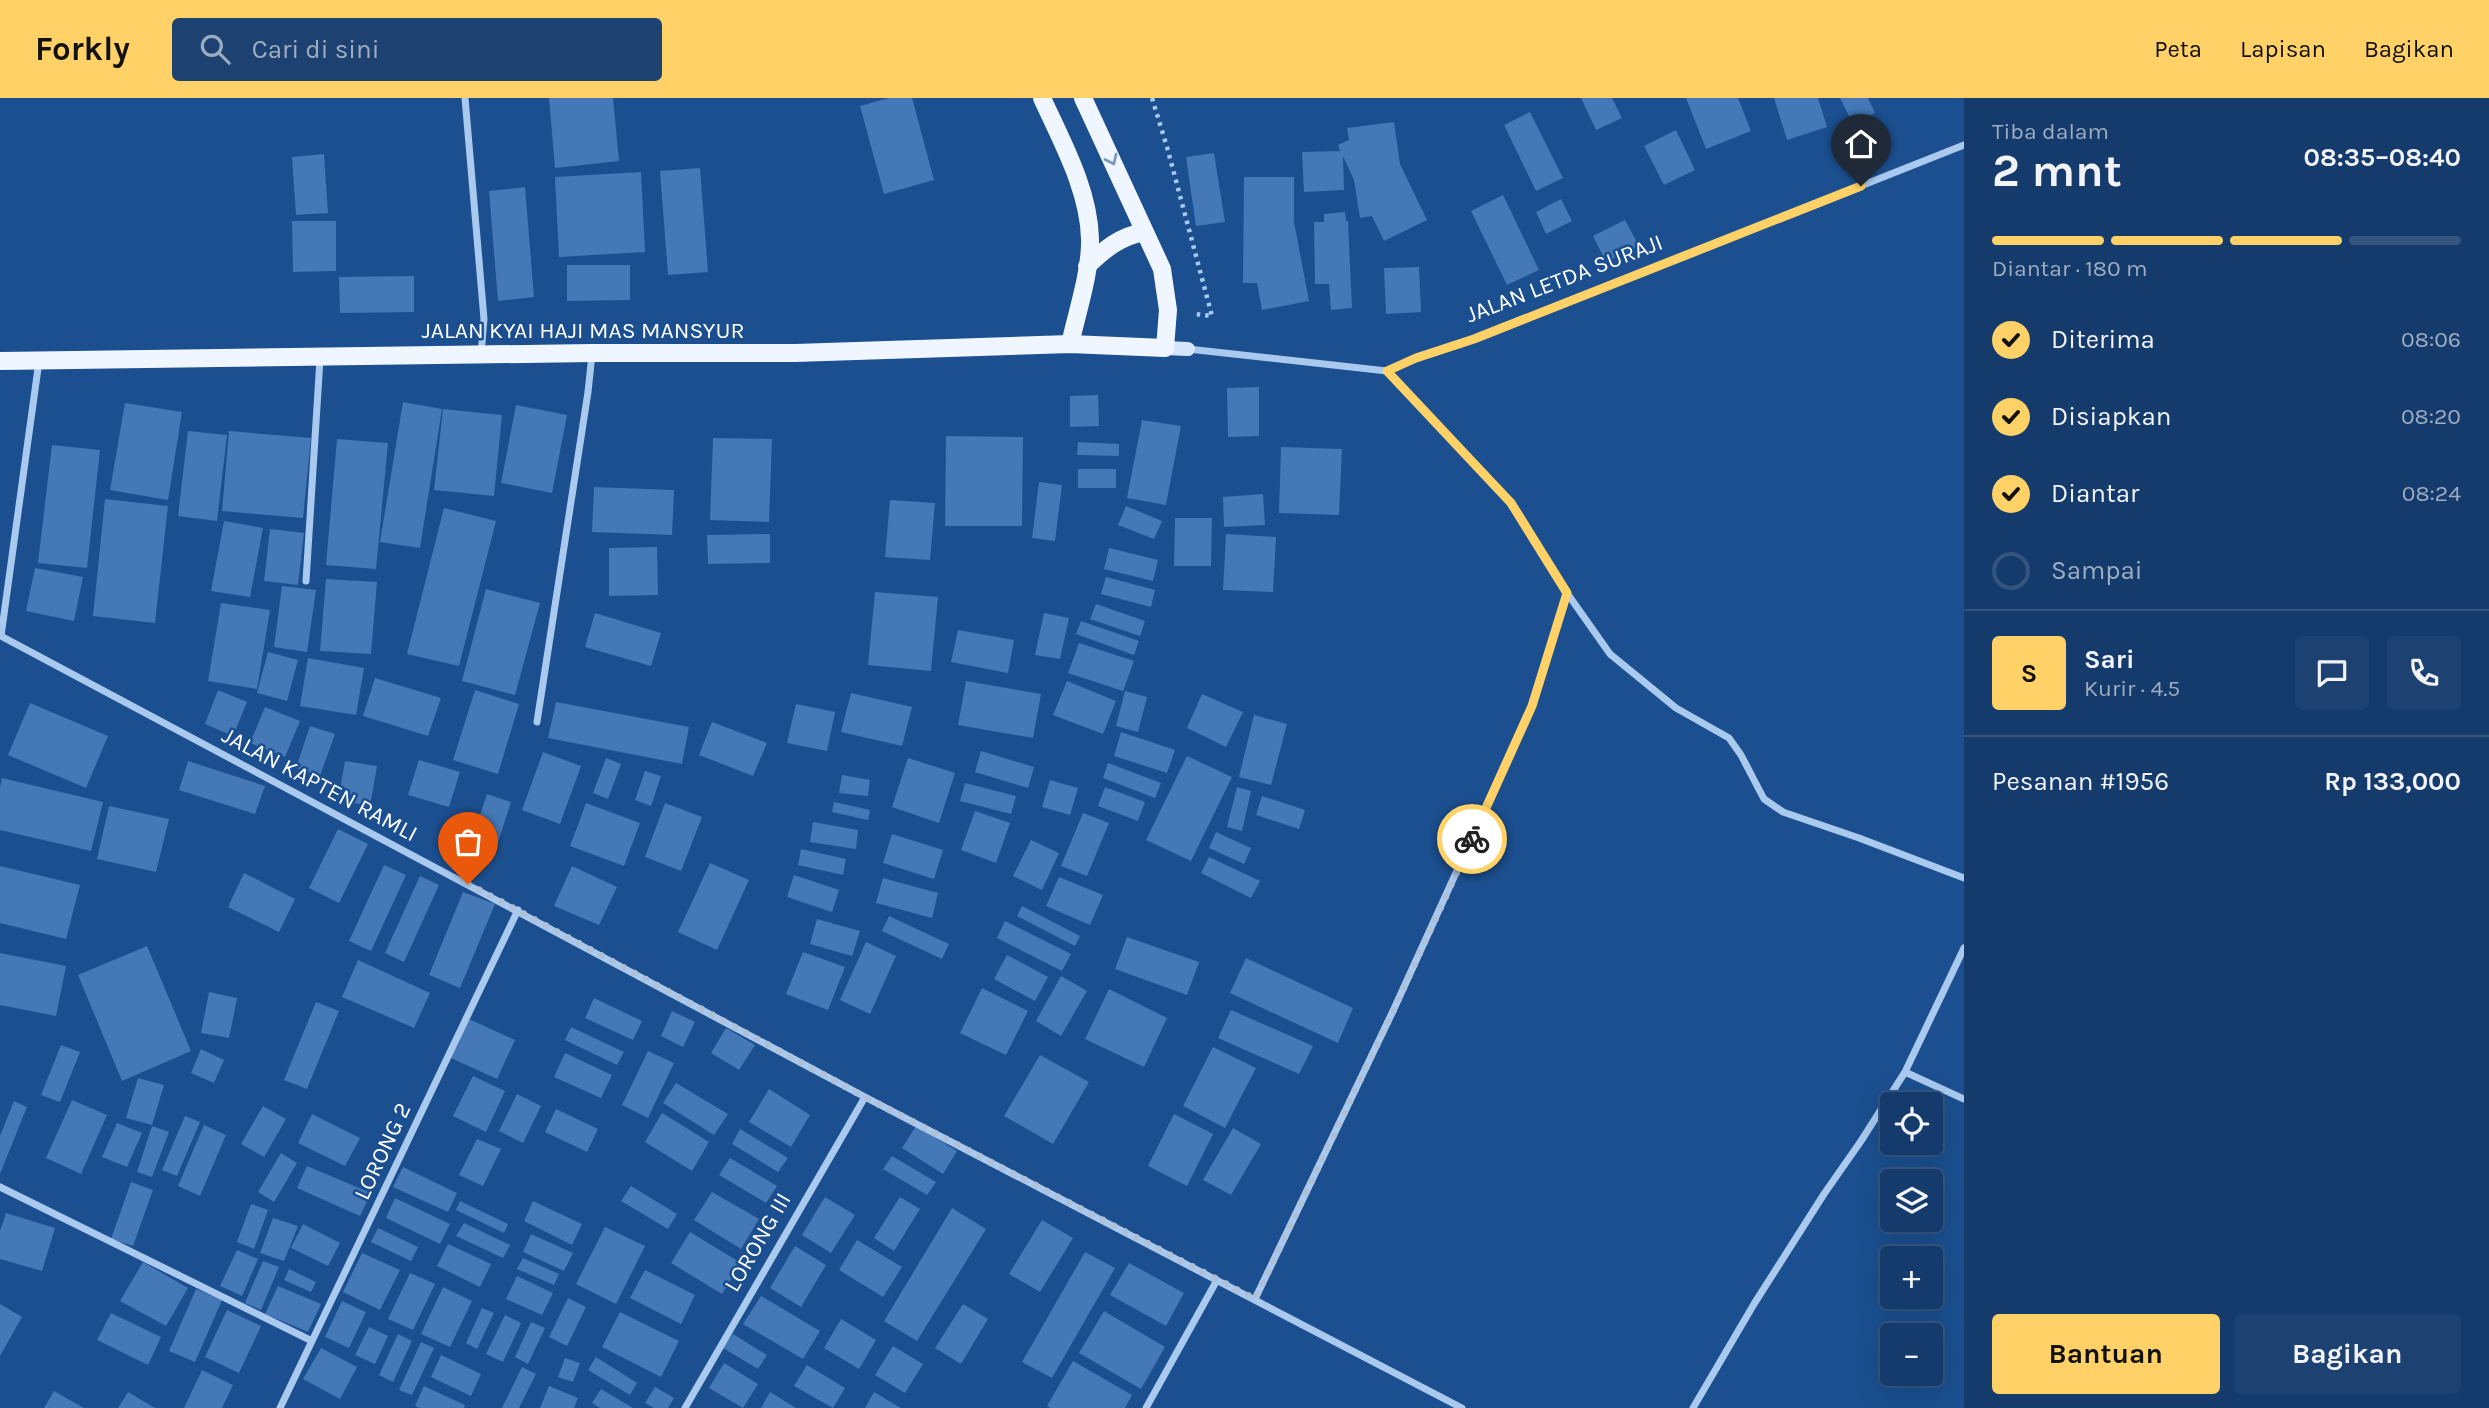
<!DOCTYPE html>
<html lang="id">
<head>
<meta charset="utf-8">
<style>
	:root { --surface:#143b6b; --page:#1d4271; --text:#f1f3f6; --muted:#9dadc1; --line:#33557e; --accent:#ffd166 }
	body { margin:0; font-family:Karla,sans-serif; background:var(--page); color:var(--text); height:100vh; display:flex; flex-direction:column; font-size:26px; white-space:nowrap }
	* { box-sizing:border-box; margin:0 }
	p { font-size:23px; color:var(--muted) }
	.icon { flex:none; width:38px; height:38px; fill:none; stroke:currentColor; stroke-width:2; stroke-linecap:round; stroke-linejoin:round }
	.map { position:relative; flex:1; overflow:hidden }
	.side { display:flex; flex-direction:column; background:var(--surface); width:525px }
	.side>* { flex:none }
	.fabs { position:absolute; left:1880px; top:994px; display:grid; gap:14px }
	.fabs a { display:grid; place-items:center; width:63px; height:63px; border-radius:7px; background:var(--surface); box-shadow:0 7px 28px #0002,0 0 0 2px var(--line); font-size:35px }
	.pin { position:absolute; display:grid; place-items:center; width:60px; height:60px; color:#fff; margin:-72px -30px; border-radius:50% 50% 50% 0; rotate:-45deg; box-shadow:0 0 7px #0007 }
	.pin .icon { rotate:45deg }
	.courier { position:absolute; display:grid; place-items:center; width:70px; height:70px; margin:-35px; border:5px solid #ffd166; border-radius:50%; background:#fff; color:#222; box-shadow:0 2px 9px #0007 }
	.overview em { font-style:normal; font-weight:700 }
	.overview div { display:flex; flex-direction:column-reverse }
	.overview { display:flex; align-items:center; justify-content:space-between; height:119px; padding:0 28px }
	h1 { font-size:46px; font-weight:700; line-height:52px }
	.bar { display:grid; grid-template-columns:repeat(4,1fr); gap:10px 7px; align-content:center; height:84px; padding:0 28px }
	.bar i { height:9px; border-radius:5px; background:var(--line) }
	.bar .active { background:var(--accent) }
	.bar p { grid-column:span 4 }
	.line { display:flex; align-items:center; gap:18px; padding:0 28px; border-top:2px solid var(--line) }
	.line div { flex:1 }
	.round { display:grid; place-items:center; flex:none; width:74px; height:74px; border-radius:7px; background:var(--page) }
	ol { padding:0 28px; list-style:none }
	li { display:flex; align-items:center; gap:21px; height:77px }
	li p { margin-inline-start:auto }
	li .icon { padding:7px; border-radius:50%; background:var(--accent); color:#111; stroke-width:4 }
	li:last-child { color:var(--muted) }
	li i { width:38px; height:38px; border:4px solid var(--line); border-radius:50% }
	.button { display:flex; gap:14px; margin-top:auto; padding:14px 28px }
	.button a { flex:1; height:80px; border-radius:7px; background:var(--accent); color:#111; font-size:28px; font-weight:700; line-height:80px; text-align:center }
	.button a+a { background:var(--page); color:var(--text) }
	header { display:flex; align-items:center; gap:42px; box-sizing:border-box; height:98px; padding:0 35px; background:var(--accent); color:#111 }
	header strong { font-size:33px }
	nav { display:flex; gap:38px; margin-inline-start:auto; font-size:24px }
	.search { width:490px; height:63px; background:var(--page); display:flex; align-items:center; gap:18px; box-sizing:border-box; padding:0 24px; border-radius:7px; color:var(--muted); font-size:26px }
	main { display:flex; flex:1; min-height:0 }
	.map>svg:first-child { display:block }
</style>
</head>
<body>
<header>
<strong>Forkly</strong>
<div class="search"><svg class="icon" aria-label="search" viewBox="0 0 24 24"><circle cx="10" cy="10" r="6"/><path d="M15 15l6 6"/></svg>Cari di sini</div>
<nav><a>Peta</a><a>Lapisan</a><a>Bagikan</a></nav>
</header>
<main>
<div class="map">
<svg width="1964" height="1310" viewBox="0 0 1964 1310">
	<rect width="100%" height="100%" fill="#1b4f8f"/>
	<!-- building -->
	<path fill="#4478b7" d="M549 0H613L619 63 555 70Z
		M889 0H912L934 82 884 96 860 8Z
		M1581 0H1612L1622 20 1596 32Z
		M1686 0H1738L1751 33 1706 51Z
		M1774 0H1818L1827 29 1787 42Z
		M1840 0H1868L1875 15 1853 26Z
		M1530 14 1563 80 1536 93 1504 27Z
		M1394 24 1400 66 1427 122 1384 143 1372 118 1360 120 1354 82 1343 58 1344 92 1304 94 1302 54 1340 53 1338 47 1349 42 1347 30Z
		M1676 32 1695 72 1664 87 1644 48Z
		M1214 55 1225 124 1196 128 1186 59Z
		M324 56 328 115 296 117 292 59Z
		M700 70 708 174 668 177 660 73Z
		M641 74 645 154 559 159 555 79Z
		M1244 79H1294V124L1309 203 1262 212 1257 185H1243Z
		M525 89 534 199 498 203 489 93Z
		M1503 97 1539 172 1507 187 1471 113Z
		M1561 101 1572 123 1546 136 1536 114Z
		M1345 114 1346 123H1348L1352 210 1331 212 1329 186H1315L1314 124H1324V116Z
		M1625 122 1639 148 1606 164 1593 138Z
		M292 123H336V173L293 174Z
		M567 167H630V202L567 203Z
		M1419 169 1421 214 1386 216 1384 170Z
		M414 178V214L340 215 339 179Z
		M1259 289V338L1228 339 1227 290Z
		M1098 297 1099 328 1070 329V298Z
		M403 304 442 311 420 450 380 444Z
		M125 305 182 314 168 402 110 392Z
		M516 307 567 317 552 395 501 385Z
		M443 311 502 317 494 398 434 392Z
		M1142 322 1181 328 1166 407 1127 400Z
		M188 333 227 337 217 423 178 418Z
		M229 333 311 340 303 420 222 413Z
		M946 338 1023 339 1022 428H945Z
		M713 340 772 341 769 424 710 422Z
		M337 341 388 345 376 471 326 467Z
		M1078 344 1119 346V358L1077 357Z
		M52 347 100 352 87 470 38 465Z
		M1281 349 1342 351 1339 417 1279 415Z
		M1078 371H1116V390H1078Z
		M1039 384 1062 387 1055 443 1032 440Z
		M594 389 674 392 672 437 592 434Z
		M1263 396 1265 427 1224 429 1223 399Z
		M105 401 168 408 155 525 93 518Z
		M890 402 935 405 930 462 885 459Z
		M1126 408 1162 423 1154 441 1118 427Z
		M444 410 496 423 459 568 407 556Z
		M1175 420H1212L1211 468H1174Z
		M224 423 263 430 250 499 211 493Z
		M270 431 304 435 298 487 264 483Z
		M770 436V465L708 466 707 437Z
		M1226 436 1276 439 1273 494 1223 492Z
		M657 449 658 497 609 498V450Z
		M1109 450 1158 462 1153 483 1104 471Z
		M35 470 83 479 74 523 26 513Z
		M1106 479 1155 492 1151 509 1101 496Z
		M326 481 377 484 371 556 320 553Z
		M282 488 316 492 307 554 274 549Z
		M486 491 540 505 515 597 462 583Z
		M875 494 938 499 931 573 868 567Z
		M221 505 270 512 257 591 208 583Z
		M1096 506 1145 523 1140 538 1090 521Z
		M595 515 661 535 651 568 585 549Z
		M1044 515 1069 520 1060 561 1035 557Z
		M1081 523 1139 543 1134 557 1076 536Z
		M958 532 1014 542 1008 575 951 564Z
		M1079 545 1134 563 1123 593 1068 575Z
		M268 554 298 562 287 603 257 595Z
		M308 560 364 570 356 617 300 608Z
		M375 580 441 600 428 638 363 618Z
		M966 583 1041 596 1033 640 958 627Z
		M1067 583 1116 603 1103 636 1053 617Z
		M218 592 247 604 233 638 205 626Z
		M475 592 519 606 498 676 453 662Z
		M1125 593 1147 599 1138 634 1116 628Z
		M851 595 912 609 902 648 841 634Z
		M1202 596 1243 614 1226 649 1187 630Z
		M556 604 689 629 682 666 548 640Z
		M30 605 108 638 86 690 8 657Z
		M796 606 835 614 827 653 787 645Z
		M265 609 300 623 285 659 250 645Z
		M1254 617 1287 626 1271 687 1239 679Z
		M712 624 767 645 753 678 699 657Z
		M310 628 335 636 320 678 296 670Z
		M1121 634 1175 652 1167 675 1114 658Z
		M981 653 1034 669 1028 690 975 674Z
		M543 654 581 668 560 726 522 712Z
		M1187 658 1232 679 1191 763 1146 742Z
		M606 660 621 666 608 701 593 695Z
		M908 660 955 675 939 725 892 709Z
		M419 662 460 674 449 709 408 697Z
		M188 663 265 688 255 716 179 692Z
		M345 663 377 668 370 708 338 702Z
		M1108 665 1161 685 1155 700 1103 680Z
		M645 673 661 678 651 708 635 702Z
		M842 677 870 682 868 698 839 695Z
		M2 680 103 704 91 753 0 732V690Z
		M1050 682 1078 690 1070 717 1042 709Z
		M965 685 1016 698 1011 716 960 703Z
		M1105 689 1145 704 1138 723 1098 708Z
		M1237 689 1251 693 1242 733 1227 729Z
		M487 696 511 704 493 760 468 752Z
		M1262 698 1305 712 1299 731 1256 717Z
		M834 704 870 712 868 722 832 714Z
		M586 705 640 725 624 768 570 748Z
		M665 705 702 719 681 773 645 759Z
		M109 708 169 721 156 774 97 761Z
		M975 713 1010 725 996 765 961 752Z
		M1083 715 1109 725 1087 778 1061 768Z
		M813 724 858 732 856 751 810 744Z
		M338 731 368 746 339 805 309 790Z
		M1216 734 1251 750 1244 766 1209 750Z
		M892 736 943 752 934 781 883 765Z
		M1031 742 1059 755 1042 792 1013 778Z
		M801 751 846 761 843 777 798 767Z
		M1209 759 1260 783 1251 800 1201 775Z
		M710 765 749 782 717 852 678 834Z
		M384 767 406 777 371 853 349 843Z
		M0 768 80 787 66 841 0 825Z
		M572 768 617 789 599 827 554 808Z
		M244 775 295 801 279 834 228 809Z
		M794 777 839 792 832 814 787 799Z
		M420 778 439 787 404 864 385 855Z
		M1059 779 1103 797 1090 827 1046 808Z
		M883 780 938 795 932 820 876 805Z
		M463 794 495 806 460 890 429 877Z
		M1022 808 1080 838 1075 848 1017 818Z
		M889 818 949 846 942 861 882 833Z
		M817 821 860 833 852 858 810 846Z
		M1005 823 1071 856 1062 873 997 840Z
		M1127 839 1199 864 1187 897 1115 871Z
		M866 844 896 858 870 916 840 902Z
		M147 848 191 953 122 983 78 877Z
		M803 854 845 869 828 912 786 896Z
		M0 855 66 868 56 918 0 907Z
		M1007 857 1048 879 1035 903 994 881Z
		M1246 860 1353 910 1338 945 1230 895Z
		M358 862 430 895 414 930 342 899Z
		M1061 878 1087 893 1061 938 1036 923Z
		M982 890 1028 913 1006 957 960 935Z
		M1109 891 1167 920 1144 969 1085 941Z
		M209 894 237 900 229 940 201 935Z
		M594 900 642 923 633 942 585 920Z
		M316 904 339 913 307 991 284 982Z
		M1231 912 1313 948 1299 976 1218 940Z
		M672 913 695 924 683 949 661 938Z
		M469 921 515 942 497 981 451 960Z
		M571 929 624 954 617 967 565 942Z
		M726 930 755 947 739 972 711 955Z
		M61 947 80 954 60 1004 41 997Z
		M1213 949 1256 970 1225 1030 1183 1008Z
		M201 951 224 962 214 985 191 975Z
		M648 953 674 965 648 1020 622 1007Z
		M565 955 612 977 601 1000 554 979Z
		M1040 957 1089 984 1053 1046 1004 1018Z
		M473 978 505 993 486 1034 453 1018Z
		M138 980 164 987 152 1027 126 1020Z
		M676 985 728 1016 714 1037 663 1005Z
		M769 991 810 1017 791 1049 749 1024Z
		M517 996 541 1008 523 1045 499 1033Z
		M72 1002 107 1017 81 1076 46 1060Z
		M14 1003 27 1009 0 1076V1038Z
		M263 1008 286 1021 264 1059 241 1046Z
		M556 1011 598 1031 587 1054 545 1034Z
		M662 1015 709 1044 692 1073 645 1044Z
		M312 1016 360 1040 345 1068 298 1045Z
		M1174 1016 1213 1036 1187 1088 1148 1068Z
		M185 1018 200 1024 177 1078 162 1072Z
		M117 1025 142 1035 127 1069 102 1059Z
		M204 1027 226 1037 200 1098 178 1088Z
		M152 1028 169 1034 152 1079 137 1074Z
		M916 1028 957 1053 943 1076 902 1050Z
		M1233 1030 1261 1046 1231 1097 1203 1082Z
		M740 1031 788 1060 778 1074 732 1046Z
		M477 1041 501 1051 483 1088 459 1077Z
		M281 1055 297 1065 274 1104 258 1094Z
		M892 1058 936 1084 927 1097 883 1071Z
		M730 1060 777 1088 766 1105 719 1077Z
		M307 1068 371 1095 360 1118 297 1090Z
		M403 1069 457 1095 448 1114 393 1089Z
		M131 1084 153 1092 133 1148 111 1141Z
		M631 1088 677 1116 668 1131 621 1103Z
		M712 1094 759 1121 741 1151 694 1122Z
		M825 1099 855 1117 831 1155 802 1137Z
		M900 1099 920 1111 894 1153 874 1140Z
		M395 1100 450 1126 440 1146 386 1120Z
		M460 1103 508 1126 504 1135 456 1112Z
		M533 1103 582 1126 572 1147 524 1123Z
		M251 1106 268 1112 254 1151 237 1144Z
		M952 1110 986 1131 917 1243 884 1223Z
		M6 1115 55 1130 42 1173 0 1161V1133Z
		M273 1120 298 1128 284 1163 260 1155Z
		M1042 1122 1073 1140 1040 1194 1009 1176Z
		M464 1125 510 1147 503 1160 456 1138Z
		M303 1126 340 1145 328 1168 291 1150Z
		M605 1129 645 1148 616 1206 576 1186Z
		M378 1130 418 1149 411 1163 371 1144Z
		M690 1134 741 1165 722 1196 671 1165Z
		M531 1136 573 1155 564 1173 523 1154Z
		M857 1142 902 1169 883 1199 839 1172Z
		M448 1146 491 1166 480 1189 437 1168Z
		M795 1148 826 1167 801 1209 770 1190Z
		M237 1152 258 1161 242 1198 220 1188Z
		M1085 1154 1115 1170 1052 1280 1022 1264Z
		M362 1155 400 1172 380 1212 343 1194Z
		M523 1160 559 1176 554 1187 517 1171Z
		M263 1163 279 1169 261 1212 245 1205Z
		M143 1164 188 1190 166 1228 120 1203Z
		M1129 1165 1184 1195 1166 1228 1110 1197Z
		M289 1171 316 1184 311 1194 284 1182Z
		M645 1172 695 1197 681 1226 630 1200Z
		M410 1175 435 1186 413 1232 388 1221Z
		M517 1178 553 1195 542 1217 506 1201Z
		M278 1188 321 1206 308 1234 265 1216Z
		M443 1189 472 1203 450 1249 421 1236Z
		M196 1191 222 1202 195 1264 169 1253Z
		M761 1198 820 1233 803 1261 743 1226Z
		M568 1200 586 1209 567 1248 549 1239Z
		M342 1203 366 1214 349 1250 325 1239Z
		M0 1206 22 1219 0 1258Z
		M963 1206 988 1221 961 1266 935 1250Z
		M482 1210 494 1215 477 1251 466 1245Z
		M227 1212 261 1228 239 1275 205 1259Z
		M1104 1213 1165 1249 1141 1291 1079 1255Z
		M620 1214 679 1243 661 1279 602 1249Z
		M111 1215 161 1239 148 1267 97 1242Z
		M505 1217 521 1225 503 1264 486 1256Z
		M841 1221 876 1242 859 1271 824 1250Z
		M531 1224 545 1230 528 1266 515 1259Z
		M369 1229 388 1238 375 1266 355 1257Z
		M398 1236 412 1243 393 1284 379 1277Z
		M733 1236 767 1257 758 1271 723 1250Z
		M421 1244 434 1250 412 1297 399 1292Z
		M893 1248 923 1266 905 1295 875 1277Z
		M321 1250 357 1269 340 1301 303 1281Z
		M441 1257 481 1276 471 1298 431 1279Z
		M596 1259 637 1285 630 1297 588 1272Z
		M565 1260 580 1265 573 1284 558 1279Z
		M1073 1263 1132 1297 1125 1310H1050L1047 1308Z
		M724 1265 758 1286 743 1310 709 1290Z
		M807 1267 845 1290 833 1310 794 1288Z
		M522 1269 536 1276 519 1310H502Z
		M202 1272 233 1287 222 1310H184Z
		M424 1288 465 1307 464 1310H420L415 1308Z
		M549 1288 578 1300 574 1310H540Z
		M655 1289 674 1300 668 1310H654L645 1305Z
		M601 1291 633 1310H600L592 1305Z
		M54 1293 84 1310H44Z
		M128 1294 155 1310H118Z
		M770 1294 796 1310H761Z
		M874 1294 901 1310H865Z"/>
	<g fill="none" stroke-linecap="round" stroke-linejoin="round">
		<!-- path -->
		<path stroke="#a9c9ee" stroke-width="4.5" stroke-dasharray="3.5 5" stroke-linecap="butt" d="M1152 0 1167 49 1212 218 1195 216"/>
		<!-- minor -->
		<path stroke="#a9c9ee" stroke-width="7" d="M465 0 484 221 481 256
			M1188 251 1387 273 1416 260 1474 241 1964 47
			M39 263 1 538 865 999 1462 1310
			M306 483 320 261
			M1567 495 1610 556 1676 610 1729 640 1741 657 1764 701 1783 714 1859 740 1964 780
			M537 624 588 294 592 256
			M1905 974 1964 1001
			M0 1089 312 1243
			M1255 1201 1393 913 1532 608 1567 495 1512 405 1387 273
			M280 1310 518 812
			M685 1310 865 999
			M1146 1310 1217 1182
			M1693 1310 1754 1206 1824 1096 1861 1043 1905 974 1964 850"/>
		<!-- secondary -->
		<path stroke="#d6e6fa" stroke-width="14" d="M1165 250 1188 251"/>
		<!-- primary -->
		<path stroke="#f0f6ff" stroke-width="18" d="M1042 0C1062 44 1089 92 1090 141 1091 172 1077 215 1070 246
			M1087 168C1105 151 1120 138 1145 134
			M0 263 592 255H795L1070 246 1165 250 1168 212 1162 171 1083 0"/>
	</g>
	<!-- one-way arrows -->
	<defs><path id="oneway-chevron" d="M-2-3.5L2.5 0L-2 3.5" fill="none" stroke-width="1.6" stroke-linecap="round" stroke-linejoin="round" transform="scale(1.75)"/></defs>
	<use stroke="#7b9ac1" href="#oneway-chevron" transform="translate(1112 62) rotate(65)"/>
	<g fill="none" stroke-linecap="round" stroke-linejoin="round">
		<!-- done -->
		<path stroke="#afc1d8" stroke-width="7" stroke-dasharray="0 12.6" d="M468 786 865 999 1255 1201 1393 913 1472 741"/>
		<!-- route -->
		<path stroke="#ffd166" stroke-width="9" d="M1472 741 1532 608 1567 495 1511 405 1387 273 1416 260 1474 241 1861 88"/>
	</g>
	<g text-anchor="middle" stroke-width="5" stroke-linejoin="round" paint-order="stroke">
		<!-- street labels -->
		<g font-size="23" fill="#fff" stroke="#1b4f8f">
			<text transform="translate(1564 180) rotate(-21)" y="8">JALAN LETDA SURAJI</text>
			<text x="583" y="240">JALAN KYAI HAJI MAS MANSYUR</text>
			<text transform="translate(320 686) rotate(28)" y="8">JALAN KAPTEN RAMLI</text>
			<text transform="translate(382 1053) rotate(-65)" y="8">LORONG 2</text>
			<text transform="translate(757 1144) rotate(-60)" y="8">LORONG III</text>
		</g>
	</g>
</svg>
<div class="fabs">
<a><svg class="icon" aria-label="locate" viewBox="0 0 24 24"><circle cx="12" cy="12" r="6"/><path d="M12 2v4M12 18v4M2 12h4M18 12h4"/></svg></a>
<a><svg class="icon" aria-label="layers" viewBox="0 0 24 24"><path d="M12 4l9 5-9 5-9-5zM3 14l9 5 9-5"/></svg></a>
<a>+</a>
<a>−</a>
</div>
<div class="pin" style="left:468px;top:786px;background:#ea580c"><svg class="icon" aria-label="bag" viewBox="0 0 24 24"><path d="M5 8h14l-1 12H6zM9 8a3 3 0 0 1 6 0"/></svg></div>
<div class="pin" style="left:1861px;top:88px;background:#1f2937"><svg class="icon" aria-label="home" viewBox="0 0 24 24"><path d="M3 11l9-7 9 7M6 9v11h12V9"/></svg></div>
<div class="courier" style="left:1472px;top:741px"><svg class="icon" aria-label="bike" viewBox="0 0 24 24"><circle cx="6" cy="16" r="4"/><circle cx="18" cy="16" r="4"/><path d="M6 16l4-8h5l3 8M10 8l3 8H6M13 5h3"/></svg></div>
</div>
<section class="side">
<div class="overview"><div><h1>2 mnt</h1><p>Tiba dalam</p></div><em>08:35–08:40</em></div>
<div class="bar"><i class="active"></i><i class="active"></i><i class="active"></i><i></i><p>Diantar · 180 m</p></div>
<ol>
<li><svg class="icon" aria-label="check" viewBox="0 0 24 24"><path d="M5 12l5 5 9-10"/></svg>Diterima<p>08:06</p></li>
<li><svg class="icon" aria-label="check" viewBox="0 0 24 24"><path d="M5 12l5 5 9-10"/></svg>Disiapkan<p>08:20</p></li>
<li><svg class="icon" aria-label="check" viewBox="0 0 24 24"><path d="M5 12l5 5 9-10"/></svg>Diantar<p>08:24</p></li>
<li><i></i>Sampai</li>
</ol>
<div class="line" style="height:126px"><b class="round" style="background:var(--accent);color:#111">S</b><div><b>Sari</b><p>Kurir · 4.5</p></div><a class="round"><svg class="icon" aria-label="chat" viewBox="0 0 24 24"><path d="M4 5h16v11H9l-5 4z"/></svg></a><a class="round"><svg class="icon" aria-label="phone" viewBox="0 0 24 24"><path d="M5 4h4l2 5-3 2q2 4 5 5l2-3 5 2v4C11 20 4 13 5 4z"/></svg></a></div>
<div class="line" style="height:91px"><div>Pesanan #1956</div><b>Rp 133,000</b></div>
<div class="button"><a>Bantuan</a><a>Bagikan</a></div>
</section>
</main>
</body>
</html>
